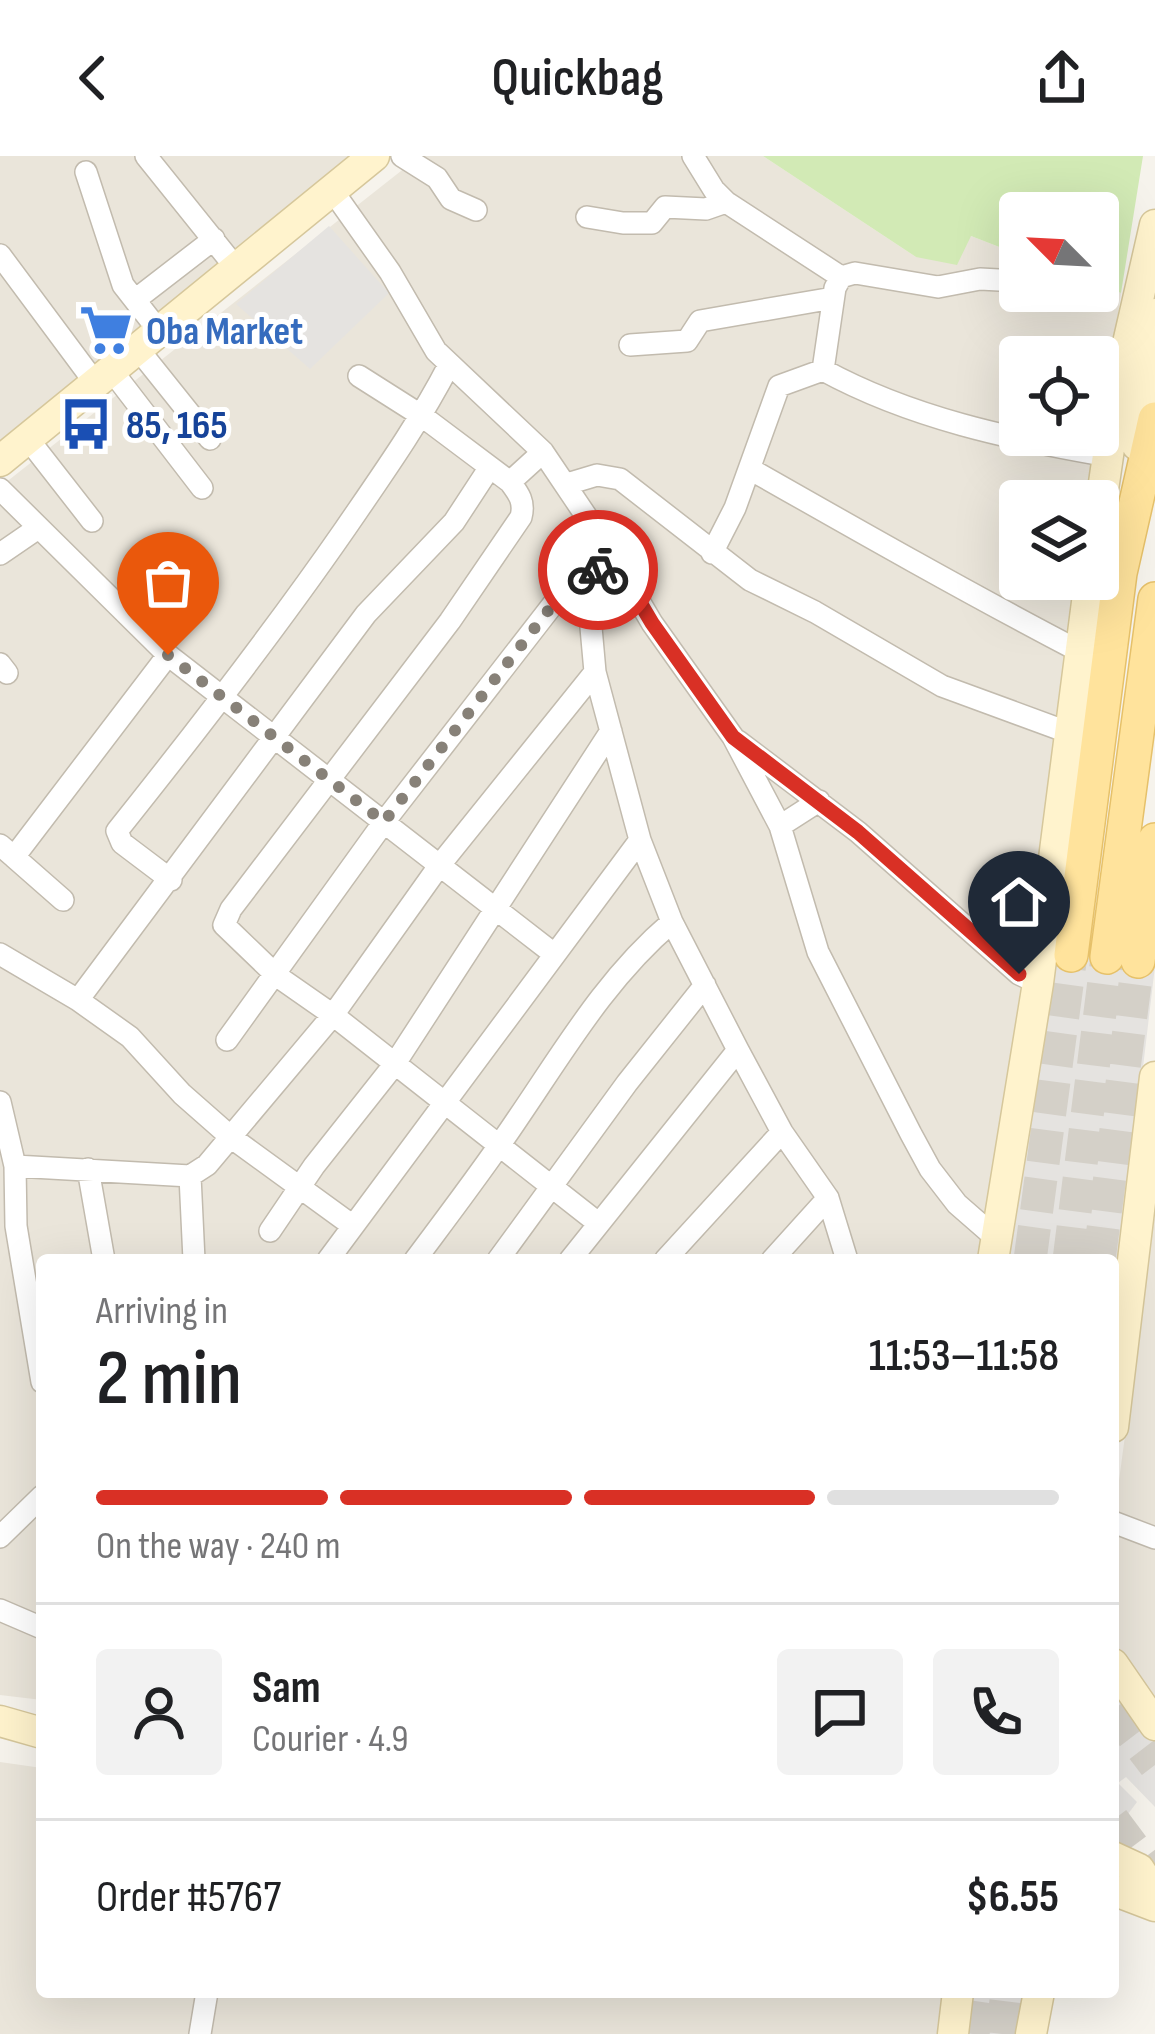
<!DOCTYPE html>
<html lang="en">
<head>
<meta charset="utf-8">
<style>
	:root { --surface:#fff; --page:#f2f2f2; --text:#202124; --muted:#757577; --line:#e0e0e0; --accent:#d93025 }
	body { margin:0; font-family:"Sofia Sans Condensed",sans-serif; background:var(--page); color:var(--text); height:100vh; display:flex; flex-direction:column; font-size:45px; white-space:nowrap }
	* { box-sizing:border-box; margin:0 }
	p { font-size:39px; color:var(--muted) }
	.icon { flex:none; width:66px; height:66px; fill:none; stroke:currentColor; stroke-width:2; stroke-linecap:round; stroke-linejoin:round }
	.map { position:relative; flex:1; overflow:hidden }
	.details { position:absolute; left:36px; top:1098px; width:1083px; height:744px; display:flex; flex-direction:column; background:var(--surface); border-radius:12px; box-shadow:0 12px 48px #0002 }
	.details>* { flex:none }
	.needle { width:78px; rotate:294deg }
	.fabs { position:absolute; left:999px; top:36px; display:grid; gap:24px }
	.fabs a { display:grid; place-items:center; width:120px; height:120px; border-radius:12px; background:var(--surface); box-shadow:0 12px 48px #0002; font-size:60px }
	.pin { position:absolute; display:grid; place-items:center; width:102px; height:102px; color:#fff; margin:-123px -51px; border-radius:50% 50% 50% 0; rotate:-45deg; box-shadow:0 0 12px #0007 }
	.pin .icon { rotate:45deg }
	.courier { position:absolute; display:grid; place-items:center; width:120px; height:120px; margin:-60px; border:9px solid #d93025; border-radius:50%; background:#fff; color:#222; box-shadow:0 3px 15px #0007 }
	.headline em { font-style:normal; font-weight:600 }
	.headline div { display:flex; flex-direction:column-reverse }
	.headline { display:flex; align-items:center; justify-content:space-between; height:204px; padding:0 60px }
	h1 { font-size:78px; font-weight:600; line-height:90px }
	.bar { display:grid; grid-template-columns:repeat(4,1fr); gap:18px 12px; align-content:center; height:144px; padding:0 60px }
	.bar i { height:15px; border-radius:9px; background:var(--line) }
	.bar .selected { background:var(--accent) }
	.bar p { grid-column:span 4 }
	.line { display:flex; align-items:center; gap:30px; padding:0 60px; border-top:3px solid var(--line) }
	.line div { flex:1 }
	.round { display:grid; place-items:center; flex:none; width:126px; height:126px; border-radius:12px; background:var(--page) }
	header { display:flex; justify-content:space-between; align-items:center; height:156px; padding:0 60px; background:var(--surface); font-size:54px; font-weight:600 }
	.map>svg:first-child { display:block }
</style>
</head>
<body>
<header><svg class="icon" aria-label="back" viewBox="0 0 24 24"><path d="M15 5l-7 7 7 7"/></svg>Quickbag<svg class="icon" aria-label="share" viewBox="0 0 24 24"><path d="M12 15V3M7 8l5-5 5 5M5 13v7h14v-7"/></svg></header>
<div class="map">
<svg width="1155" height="1878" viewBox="0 0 1155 1878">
	<rect width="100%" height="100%" fill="#f6f3ec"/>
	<!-- residential -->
	<path fill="#eae5da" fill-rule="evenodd" d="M0 0H364L0 290Z
		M420 0H763L916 101 971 80 1020 99V135H1098V128L1121 137 1091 345H1020V423H1080L981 1104H42V1544L0 1539V331ZM1020 201H1098V279H1020Z
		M1155 1057V1548L1113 1484V1369Z
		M0 1606 42 1612V1836H943L937 1878H0Z"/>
	<!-- green -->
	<path fill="#d2eab5" d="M763 0H1143L1121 137 1098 128V57H1020V99L971 80 957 109 916 101Z"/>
	<!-- parking -->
	<path fill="#e5e3e0" d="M329 70 389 137 310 213 236 148Z
		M1055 798 1155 810 1113 1165V1104H1004Z
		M1113 1526 1155 1590V1651L1126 1621 1118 1627 1137 1646 1125 1662 1113 1666Z
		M968 1836H1026L1020 1878H964Z"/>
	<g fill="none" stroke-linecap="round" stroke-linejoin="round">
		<!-- primary-tunnel -->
		<path stroke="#d4d0c8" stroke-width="33" stroke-dasharray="33 16" stroke-linecap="butt" d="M1030 1104 1071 799
			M1069 1104 1107 801
			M1099 1104 1138 805
			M1113 1554 1155 1609
			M1113 1664 1155 1720
			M973 1878 979 1836
			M1002 1878 1007 1836"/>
		<!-- street casing -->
		<g stroke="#c2bbae" stroke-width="24">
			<path id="street" d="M146 0 236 112
				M402 0 437 22 451 43 476 54
				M693 0 714 34 726 46 841 121
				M86 16 123 129 159 175
				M332 34 390 116 436 195 543 296 609 394 652 467 733 581 780 670 818 796 911 978 930 1013 957 1048 996 1082
				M587 61 623 67H652L665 51 706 53 726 46
				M0 99 96 228
				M135 144 214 83
				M630 189 687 185 700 165 833 142
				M138 193 210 283
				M823 214C911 262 1010 283 1108 300
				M112 215 202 332
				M359 220 422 260 510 326 543 296
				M28 283 92 365
				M750 313C859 375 968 437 1079 495
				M510 326C519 338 525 346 521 361L450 465 231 753 224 769 277 820 333 859 598 1067
				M567 328 597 319 620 323 750 424 815 456 942 530 1070 577
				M0 333 168 499 554 798
				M609 394 593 426 589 449 595 516 640 684 672 766 738 894 782 976 828 1042 847 1104
				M712 397 735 352 779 230 823 214 835 132 841 121 855 117 938 131 980 123 1020 125
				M0 398 38 372
				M0 508 7 517
				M738 585 858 676 1019 818 1038 827
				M780 670 819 645
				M0 689 14 701 168 499
				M14 701 63 744
				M171 724 122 687 117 675C196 576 273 477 345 373 382 319 419 267 449 209
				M0 798 78 844 130 881 182 938 232 982 353 1070
				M78 844 366 458 454 366 490 311
				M227 884 384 666 575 420 593 426
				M0 946 15 1010 16 1070 42 1226
				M15 1010 190 1020 207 1009 333 859 439 710 595 516
				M88 1013 104 1104
				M190 1020 194 1104
				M270 1075 314 1010 394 909 611 575
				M328 1104 640 684
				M415 1104C450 1057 486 1010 518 962 565 893 607 821 672 766
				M498 1104 627 927 705 829
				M570 1104 738 894
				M665 1104 782 976
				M772 1104 828 1042
				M1113 1366 1155 1382
				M0 1381 42 1340
				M0 1454 42 1472
				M200 1878 207 1836"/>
		</g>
		<!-- secondary casing -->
		<g stroke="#d6c79b" stroke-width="33">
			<path id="secondary" d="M1137 289 1155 158
				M0 305 374 0
				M1098 368 1118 231 1155 69
				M993 1104 1038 827 1090 423
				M1113 1271 1155 921
				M1113 1508 1155 1569
				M0 1565 42 1577
				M1113 1701 1139 1713 1155 1738
				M1113 1734 1155 1750
				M953 1878 958 1836
				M1031 1878 1039 1836"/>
		</g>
		<!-- primary casing -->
		<g stroke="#e6c16a" stroke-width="36">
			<path id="primary" d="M1071 799 1120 417 1155 263
				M1107 801 1155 443
				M1138 805 1155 684"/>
		</g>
		<!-- street -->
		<use href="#street" stroke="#fff" stroke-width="21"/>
		<!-- secondary -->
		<use href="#secondary" stroke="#fff3cd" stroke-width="30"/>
		<!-- primary -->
		<use href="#primary" stroke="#ffe39c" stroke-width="33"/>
	</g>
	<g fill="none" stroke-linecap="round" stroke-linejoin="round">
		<!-- done -->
		<path stroke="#878178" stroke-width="12" stroke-dasharray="0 21.6" d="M168 499 384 666 575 420 592 425 598 414"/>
		<!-- route -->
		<path stroke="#d93025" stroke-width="15" d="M598 414 609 394 652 467 733 581 858 676 1019 818"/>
	</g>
	<!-- icons -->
	<defs>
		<g id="supermarket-bare" transform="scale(4.14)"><path d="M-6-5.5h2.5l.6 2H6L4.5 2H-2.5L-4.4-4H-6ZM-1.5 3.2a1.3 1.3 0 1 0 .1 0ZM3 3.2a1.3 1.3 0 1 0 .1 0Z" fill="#3f7fe0" stroke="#fff" stroke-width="2.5" paint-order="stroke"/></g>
		<g id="bus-bare" transform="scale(4.14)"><path d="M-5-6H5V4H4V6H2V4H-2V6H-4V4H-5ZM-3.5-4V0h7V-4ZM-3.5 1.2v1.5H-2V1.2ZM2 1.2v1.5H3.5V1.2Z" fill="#1a4fb4" stroke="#fff" stroke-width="2.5" paint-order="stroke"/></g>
	</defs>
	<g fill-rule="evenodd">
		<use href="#supermarket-bare" x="106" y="174"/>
		<use href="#bus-bare" x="86" y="268"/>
	</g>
	<g text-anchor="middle" stroke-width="10" stroke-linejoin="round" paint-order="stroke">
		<!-- shop labels -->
		<g font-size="39" font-weight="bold" fill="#366cbe" stroke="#fff" text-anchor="start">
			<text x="146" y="188">Oba Market</text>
		</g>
		<!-- transit labels -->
		<g font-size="39" font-weight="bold" fill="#164399" stroke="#fff" text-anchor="start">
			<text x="126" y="282">85, 165</text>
		</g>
	</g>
</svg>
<div class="fabs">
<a><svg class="needle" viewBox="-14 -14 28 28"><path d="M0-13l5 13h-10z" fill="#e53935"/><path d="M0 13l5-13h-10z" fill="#757577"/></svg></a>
<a><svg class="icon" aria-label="locate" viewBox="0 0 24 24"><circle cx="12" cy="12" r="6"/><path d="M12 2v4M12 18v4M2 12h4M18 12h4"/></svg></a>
<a><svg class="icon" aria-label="layers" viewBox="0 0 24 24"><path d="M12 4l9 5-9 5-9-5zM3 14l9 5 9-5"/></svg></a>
</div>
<div class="pin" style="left:168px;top:499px;background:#ea580c"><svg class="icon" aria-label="bag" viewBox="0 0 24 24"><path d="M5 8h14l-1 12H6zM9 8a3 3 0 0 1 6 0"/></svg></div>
<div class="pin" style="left:1019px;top:818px;background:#1f2937"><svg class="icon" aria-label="home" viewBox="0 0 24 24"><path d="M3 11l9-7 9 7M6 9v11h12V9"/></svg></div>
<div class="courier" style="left:598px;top:414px"><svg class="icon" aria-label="bike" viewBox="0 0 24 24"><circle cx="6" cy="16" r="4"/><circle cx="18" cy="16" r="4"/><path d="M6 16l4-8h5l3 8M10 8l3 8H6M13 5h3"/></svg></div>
<section class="details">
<div class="headline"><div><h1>2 min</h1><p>Arriving in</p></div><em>11:53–11:58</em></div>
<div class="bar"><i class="selected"></i><i class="selected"></i><i class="selected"></i><i></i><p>On the way · 240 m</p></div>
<div class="line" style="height:216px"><a class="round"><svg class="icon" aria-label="person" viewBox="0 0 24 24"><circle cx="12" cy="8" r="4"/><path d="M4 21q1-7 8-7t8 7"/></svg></a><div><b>Sam</b><p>Courier · 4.9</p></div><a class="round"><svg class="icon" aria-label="chat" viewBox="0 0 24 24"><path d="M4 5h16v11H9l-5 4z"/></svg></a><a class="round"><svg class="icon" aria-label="phone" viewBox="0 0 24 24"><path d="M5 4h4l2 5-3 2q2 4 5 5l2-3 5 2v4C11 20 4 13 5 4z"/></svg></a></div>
<div class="line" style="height:156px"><div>Order #5767</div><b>$6.55</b></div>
</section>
</div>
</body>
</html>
